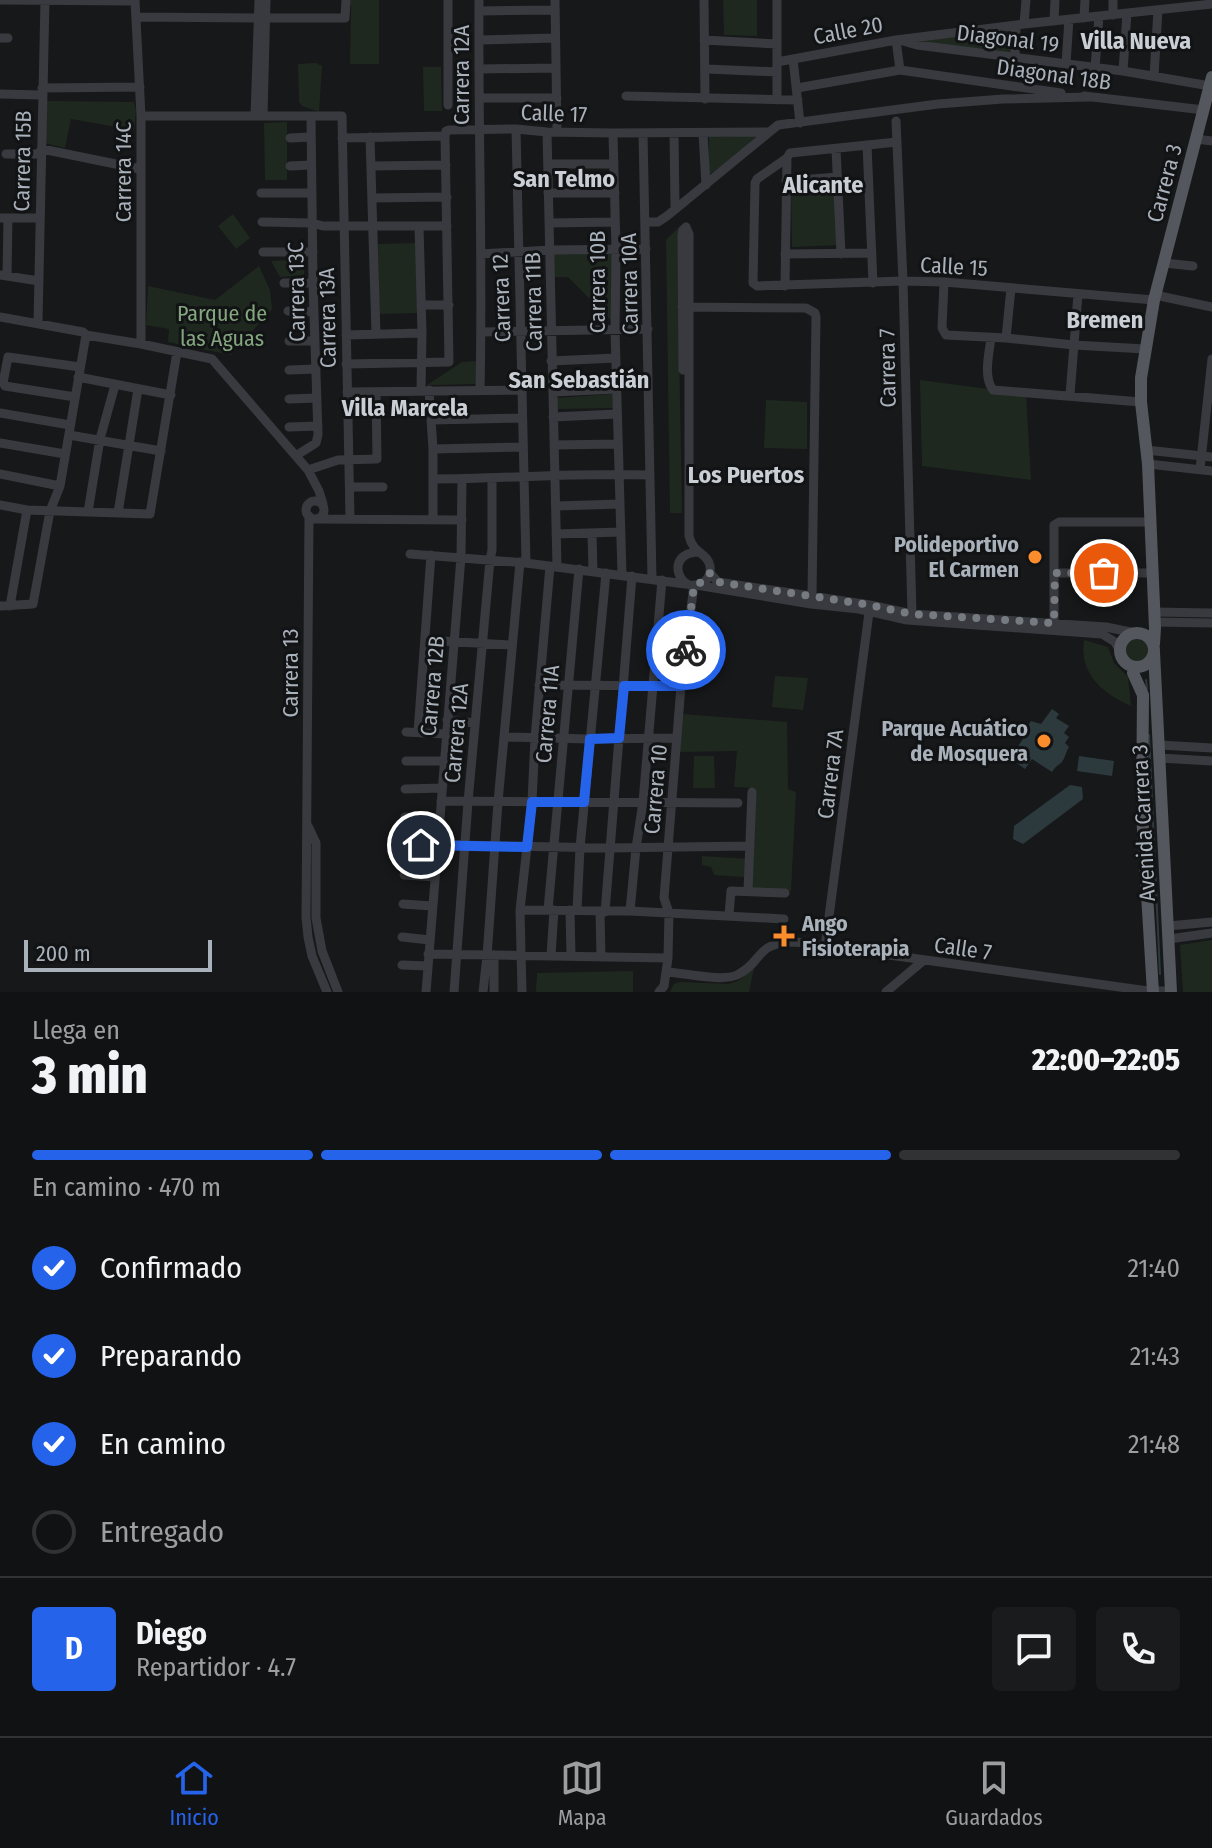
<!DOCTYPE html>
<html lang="es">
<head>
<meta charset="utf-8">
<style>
	:root { --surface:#111213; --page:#1a1b1c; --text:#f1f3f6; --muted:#9c9ea0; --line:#303233; --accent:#2563eb }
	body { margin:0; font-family:"Fira Sans Condensed",sans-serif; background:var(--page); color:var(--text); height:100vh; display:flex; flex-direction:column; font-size:30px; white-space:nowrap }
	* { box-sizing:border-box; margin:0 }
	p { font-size:26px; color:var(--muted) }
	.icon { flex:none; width:44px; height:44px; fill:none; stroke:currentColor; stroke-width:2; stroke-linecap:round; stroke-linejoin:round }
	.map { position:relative; height:992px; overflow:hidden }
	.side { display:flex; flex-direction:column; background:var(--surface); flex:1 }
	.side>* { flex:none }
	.scale { position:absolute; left:24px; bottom:20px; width:188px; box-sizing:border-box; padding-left:8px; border:4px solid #a9b1ba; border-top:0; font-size:22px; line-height:28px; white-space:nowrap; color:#a9b1ba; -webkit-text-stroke:6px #121315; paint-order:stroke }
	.pin { position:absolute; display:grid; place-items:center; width:68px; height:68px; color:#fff; margin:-34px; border:4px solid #fff; border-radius:50%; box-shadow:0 2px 8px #0007 }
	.courier { position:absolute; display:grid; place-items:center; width:80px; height:80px; margin:-40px; border:6px solid #2563eb; border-radius:50%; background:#fff; color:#222; box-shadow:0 2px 10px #0007 }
	.summary em { font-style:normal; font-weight:800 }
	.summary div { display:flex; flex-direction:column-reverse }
	.summary { display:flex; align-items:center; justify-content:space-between; height:136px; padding:0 32px }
	h1 { font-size:52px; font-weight:800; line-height:60px }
	.bar { display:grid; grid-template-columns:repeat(4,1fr); gap:12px 8px; align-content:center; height:96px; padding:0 32px }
	.bar i { height:10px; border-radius:6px; background:var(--line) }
	.bar .on { background:var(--accent) }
	.bar p { grid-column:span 4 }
	.line { display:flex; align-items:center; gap:20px; padding:0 32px; border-top:2px solid var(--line) }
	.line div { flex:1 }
	.round { display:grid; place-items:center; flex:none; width:84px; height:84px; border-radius:8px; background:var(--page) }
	ol { padding:0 32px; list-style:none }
	li { display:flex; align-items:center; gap:24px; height:88px }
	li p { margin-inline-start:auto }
	li .icon { padding:8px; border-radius:50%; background:var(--accent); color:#fff; stroke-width:4 }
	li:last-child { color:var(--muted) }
	li i { width:44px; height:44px; border:4px solid var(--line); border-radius:50% }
	.menu { display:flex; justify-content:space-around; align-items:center; height:112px; border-top:2px solid var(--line); background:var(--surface); font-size:22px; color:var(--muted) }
	.menu a { display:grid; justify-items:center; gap:4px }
	.menu .on { color:var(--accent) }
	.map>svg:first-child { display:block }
</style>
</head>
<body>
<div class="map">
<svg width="1212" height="992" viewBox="0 0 1212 992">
	<rect width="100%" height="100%" fill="#171819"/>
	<!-- green -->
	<path fill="#1f281f" d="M348 0H379V64H350L351 6 348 5Z
		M723 0H757V36L724 35Z
		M1013 30 1012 54 919 42V41Z
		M316 63 322 66 319 112 302 106 299 102 298 64Z
		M423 67H441L442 111H424Z
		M45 101 134 102 136 111 134 130 71 119 65 148 44 143Z
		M287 122V180H265L264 123Z
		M762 135 709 175V137Z
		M837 190 839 245 792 247 791 192Z
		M233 214 250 238 236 249 218 226Z
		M679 227V346L682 513H670L666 240Z
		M417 243 418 313 379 314 378 244Z
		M613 253 614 323 568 277H554L553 254Z
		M304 259V275L280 277 271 261Z
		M259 266 270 290 272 309 231 355 168 342 169 329 146 325 148 286 215 300Z
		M477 361V384L427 385 462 362Z
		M920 380 1026 394 1031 480 922 466Z
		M613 394 614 408 556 409V398Z
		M766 400 807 402V449L764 448Z
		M1125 650a13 13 0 1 1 26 0a13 13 0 1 1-26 0Z
		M1084 640 1108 647 1114 663 1128 677 1131 706C1103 694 1079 674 1084 640Z
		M775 676 808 678 803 710 772 707Z
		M682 714 787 722 788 789 796 792 791 891 745 888 744 877 714 875 711 867 702 865V856L751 859 754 788 734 787 737 751 679 752Z
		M694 756H714L715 788H693Z
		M1212 940V992H1183L1180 945Z
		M754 968 749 992H670L674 984 680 982 728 984 738 981Z
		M633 971V992H536L537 973Z"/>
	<!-- water -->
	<path fill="#2c3a3e" d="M1052 709 1059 714 1056 718 1069 726 1064 733 1069 737 1065 743 1069 747C1066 751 1065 759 1061 763 1057 766 1055 767 1052 772L1032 759 1025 769 1010 758 1023 739 1016 734 1023 725 1027 727 1031 721 1041 724Z
		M1079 756 1114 761 1112 776 1077 771Z
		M1070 785 1082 787 1083 799 1023 844 1013 839 1014 826Z"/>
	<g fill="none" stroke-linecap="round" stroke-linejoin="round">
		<!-- stream -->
		<path stroke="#2c3a3e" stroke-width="2" d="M1146 680 1147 689
			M1149 735 1160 974"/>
		<!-- minor -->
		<path stroke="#383a3f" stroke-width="9" d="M0 0 135 1
			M135 0 141 116V344
			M479 0C478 130 483 260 480 389
			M555 0 557 132
			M704 0 705 99
			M777 0V100
			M479 11 555 10
			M1113 15V0
			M136 17 259 18
			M265 18H345L346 0
			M1084 18 1085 0
			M1054 21 1055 0
			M1024 24 1026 0
			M0 38H8
			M479 40 555 38
			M704 40 777 44
			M896 40 900 70
			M903 41 917 45 1123 71 1210 86
			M1015 57 1016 26
			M793 59 800 123
			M777 62 896 40 1024 24 1212 4
			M1066 64 1069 19
			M1095 68 1099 16
			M480 69 555 68
			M706 69 777 72
			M1123 71 1127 13
			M1154 76 1158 10
			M42 88 140 87
			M797 88 900 70 1061 93
			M0 94 41 95
			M626 96 798 100
			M1084 96 1204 110
			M480 98H557
			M448 105V0
			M141 116H342L350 519
			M255 116 259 0
			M263 116 266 0
			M896 121 903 281 912 614
			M516 129 526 563
			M547 132 557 567
			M613 133 616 250 615 330 622 574
			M643 133 652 579
			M674 133 675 208
			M703 133 706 185
			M370 137 376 334
			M290 138 311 137
			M342 138 445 136 446 131 449 130 516 129 547 132 613 133 768 132
			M1196 139 1212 141
			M897 142 790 153 787 158 757 179 755 183 753 283 757 286 903 281 944 282 1154 300
			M867 145 873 283
			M836 149 841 254
			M6 154H38L42 149 140 169
			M548 164H614
			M290 166 311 165
			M371 166 446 165
			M786 181 838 177
			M261 193H312
			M548 193H615
			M372 198 447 197
			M0 218H39
			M262 222 312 223 323 226H447
			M645 222H658L667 216 778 125 938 104 1003 99 1090 97
			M549 223 615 222
			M419 226 422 333 421 390
			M686 227 689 234V536C693 554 708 553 710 566 711 573 708 579 703 583 680 597 663 553 698 552
			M263 252H313
			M481 254 550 250 646 249
			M785 254 872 253
			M1164 263 1193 266
			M0 275 39 281
			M7 276 8 218
			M944 282 942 328 946 335 1006 338 1074 345 1145 349
			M284 283H313
			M785 286 787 158
			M1155 295 1212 307
			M421 305H449
			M682 307 806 308 815 313 816 317 812 596
			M288 311 314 312
			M0 317 83 332 86 335 141 344 212 359 308 470 319 491 323 504
			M38 322 45 0
			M482 332 648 329
			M346 335 422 333
			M991 338C989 354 983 377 993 390L1141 402
			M1006 338 1011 288
			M289 341H315
			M551 361 616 358
			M346 364 449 362 445 136
			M289 370 316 369
			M683 370 682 235 683 230 686 227
			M78 377 171 395
			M429 390 433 449V519
			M347 392 521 390
			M553 392 617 389
			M1070 395 1078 294
			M75 397 5 386 3 383 8 357 80 367
			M289 399 317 398
			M0 413 70 425
			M553 417 617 414
			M432 420 522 418
			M289 427 318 426
			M69 435 161 451
			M0 443 65 454
			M554 445 618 444
			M433 449 523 447
			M1146 450 1212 457
			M297 455 316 443 318 435 313 283 311 117
			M1148 464 1212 471
			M1200 469 1212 359
			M308 470 338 460 377 459 376 392
			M0 474 60 486
			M433 479C505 479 578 472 650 475
			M350 487H383
			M306 510a9 9 0 1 1 18 0a9 9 0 1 1-18 0Z
			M0 505 27 510 150 514 177 352
			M556 506 620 504
			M88 512 100 439 115 385
			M118 513 138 389
			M309 516 306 917 308 937 312 956 327 992
			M316 519 462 520
			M592 533 593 571
			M556 534 621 532
			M410 554 526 563 685 584
			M710 573 718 582 870 605 912 614 1106 627 1135 633
			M1055 573H1152
			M696 585 811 604 859 609 907 620 1102 634 1115 642 1120 651
			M0 606 33 604 50 511 60 486 86 335
			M10 606 27 510
			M1154 612 1212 613
			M1155 622 1212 623
			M1054 623V525L1059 522H1150
			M425 640 512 645
			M539 685 681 686
			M447 720 475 723
			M406 732 445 734
			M418 732 431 555
			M504 737 590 739 677 738
			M1159 745 1212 748
			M1159 758 1212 761
			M406 761H444
			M405 789 442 788
			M441 801 738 803
			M405 817 440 818
			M308 826 316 843V918L322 951 338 992
			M404 844 609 848 750 846
			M404 875 435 877
			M748 891 752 792
			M403 904 432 906
			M520 910 630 911 784 919
			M548 910 579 569
			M570 910 571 956
			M577 910 580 848 606 573
			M600 911 601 957
			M630 911 636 848 643 802 662 580
			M605 912 632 576
			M729 915 731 891 785 893
			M1168 926 1212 922
			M402 937 430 940
			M1169 939 1212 933
			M825 947 870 605
			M428 954 668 958
			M551 956 554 910
			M402 965 428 966
			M667 972C685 973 721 982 737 975 764 962 754 942 796 942L1148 991H1171
			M426 992 461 557 462 479
			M454 992 468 802 490 560 492 550V479
			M483 992 487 956 498 802 520 562
			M494 992V955
			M522 992 520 910 532 802 535 738 550 566
			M659 992 664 986 668 958 669 913 664 898 681 686 694 585
			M886 992 924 960"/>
		<!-- major -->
		<path stroke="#54585e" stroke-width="12" d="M1120 650a17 17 0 1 1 34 0a17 17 0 1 1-34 0Z
			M1154 644 1155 628 1148 464 1141 402V378L1154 300 1212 77
			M1154 652 1171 992
			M1134 667 1133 673 1143 695 1142 813 1153 992"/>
	</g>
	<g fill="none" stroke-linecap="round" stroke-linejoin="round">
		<!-- done -->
		<path stroke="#767b82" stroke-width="8" stroke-dasharray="0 14.4" d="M686 650 694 585 705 581 710 573 714 579 718 582 870 605 912 614 1054 623 1055 573H1104"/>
		<!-- route -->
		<path stroke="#2563eb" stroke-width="10" d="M421 845 527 847 532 802H584L590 739 619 738 624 686H681L686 650"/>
	</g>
	<!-- markers -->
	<g fill="#fc8d2d" stroke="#121315" stroke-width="3">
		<circle cx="1035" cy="557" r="8"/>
		<circle cx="1044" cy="741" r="8"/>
		<path d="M780 924h8v8h8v8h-8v8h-8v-8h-8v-8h8z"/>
	</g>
	<g text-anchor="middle" stroke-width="6" stroke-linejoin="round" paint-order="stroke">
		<!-- street labels -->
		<g font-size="22" fill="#a9b1ba" stroke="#121315">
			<text transform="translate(848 30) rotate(-11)" y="8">Calle 20</text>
			<text transform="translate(1008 38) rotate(7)" y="8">Diagonal 19</text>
			<text transform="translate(1054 74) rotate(8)" y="8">Diagonal 18B</text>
			<text transform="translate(461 75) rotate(-90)" y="8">Carrera 12A</text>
			<text transform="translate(554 113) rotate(2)" y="8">Calle 17</text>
			<text transform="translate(22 161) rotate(-89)" y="8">Carrera 15B</text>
			<text transform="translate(123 172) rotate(-90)" y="8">Carrera 14C</text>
			<text transform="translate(1164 183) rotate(-75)" y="8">Carrera 3</text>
			<text transform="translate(954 266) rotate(3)" y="8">Calle 15</text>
			<text transform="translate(597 282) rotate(-90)" y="8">Carrera 10B</text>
			<text transform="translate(629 284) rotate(-91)" y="8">Carrera 10A</text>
			<text transform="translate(296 292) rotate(-91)" y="8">Carrera 13C</text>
			<text transform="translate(501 298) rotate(-92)" y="8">Carrera 12</text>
			<text transform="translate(533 302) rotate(-91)" y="8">Carrera 11B</text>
			<text transform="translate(327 318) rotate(-91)" y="8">Carrera 13A</text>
			<text transform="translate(887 368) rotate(-91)" y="8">Carrera 7</text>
			<text transform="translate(290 673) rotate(-90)" y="8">Carrera 13</text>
			<text transform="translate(432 686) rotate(-85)" y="8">Carrera 12B</text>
			<text transform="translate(547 714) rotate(-85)" y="8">Carrera 11A</text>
			<text transform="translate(456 733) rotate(-85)" y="8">Carrera 12A</text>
			<text transform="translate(830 774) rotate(-83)" y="8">Carrera 7A</text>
			<text transform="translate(655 789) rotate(-85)" y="8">Carrera 10</text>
			<text transform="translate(1143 823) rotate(-93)" y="8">Avenida Carrera 3</text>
			<text transform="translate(963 948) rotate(8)" y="8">Calle 7</text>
		</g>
		<!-- park labels -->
		<g font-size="22" fill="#84a67f" stroke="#121315">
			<text x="222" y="321">Parque de<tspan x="222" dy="25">las Aguas</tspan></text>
		</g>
		<!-- poi labels -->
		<g font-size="22" font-weight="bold" fill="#a9b1ba" stroke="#121315" text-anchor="end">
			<text x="1019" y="552">Polideportivo<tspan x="1019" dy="25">El Carmen</tspan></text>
			<text x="1028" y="736">Parque Acuático<tspan x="1028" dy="25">de Mosquera</tspan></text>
			<text x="802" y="931" text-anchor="start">Ango<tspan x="802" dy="25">Fisioterapia</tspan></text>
		</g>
		<!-- neighbourhood labels -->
		<g font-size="24" font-weight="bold" fill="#cacfd6" stroke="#121315">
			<text x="1136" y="49">Villa Nueva</text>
			<text x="564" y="187">San Telmo</text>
			<text x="823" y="193">Alicante</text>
			<text x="1105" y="328">Bremen</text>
			<text x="579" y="388">San Sebastián</text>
			<text x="405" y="416">Villa Marcela</text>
			<text x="746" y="483">Los Puertos</text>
		</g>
	</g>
</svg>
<div class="scale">200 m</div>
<div class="pin" style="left:1104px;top:573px;background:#ea580c"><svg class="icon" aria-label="bag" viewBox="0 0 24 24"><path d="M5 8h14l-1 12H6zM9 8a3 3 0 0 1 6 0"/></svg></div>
<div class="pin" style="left:421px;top:845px;background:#1f2937"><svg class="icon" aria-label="home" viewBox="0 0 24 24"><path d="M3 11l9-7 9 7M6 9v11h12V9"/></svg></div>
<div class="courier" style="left:686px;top:650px"><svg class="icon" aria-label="bike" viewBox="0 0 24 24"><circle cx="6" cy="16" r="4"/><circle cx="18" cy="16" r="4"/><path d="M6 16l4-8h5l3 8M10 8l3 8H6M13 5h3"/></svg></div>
</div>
<section class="side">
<div class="summary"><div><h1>3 min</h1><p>Llega en</p></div><em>22:00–22:05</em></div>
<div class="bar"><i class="on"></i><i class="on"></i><i class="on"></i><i></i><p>En camino · 470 m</p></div>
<ol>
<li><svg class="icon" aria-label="check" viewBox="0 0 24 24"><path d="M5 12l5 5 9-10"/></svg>Confirmado<p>21:40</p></li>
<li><svg class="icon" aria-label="check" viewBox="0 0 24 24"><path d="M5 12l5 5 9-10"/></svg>Preparando<p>21:43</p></li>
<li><svg class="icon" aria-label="check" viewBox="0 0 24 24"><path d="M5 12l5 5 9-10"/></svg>En camino<p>21:48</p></li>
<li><i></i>Entregado</li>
</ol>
<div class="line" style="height:144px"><b class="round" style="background:var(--accent);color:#fff">D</b><div><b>Diego</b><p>Repartidor · 4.7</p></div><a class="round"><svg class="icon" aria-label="chat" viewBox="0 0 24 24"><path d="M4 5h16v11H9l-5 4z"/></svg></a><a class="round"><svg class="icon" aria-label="phone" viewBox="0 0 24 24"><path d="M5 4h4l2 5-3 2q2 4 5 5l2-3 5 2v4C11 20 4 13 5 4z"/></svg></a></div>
</section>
<nav class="menu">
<a class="on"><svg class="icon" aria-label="home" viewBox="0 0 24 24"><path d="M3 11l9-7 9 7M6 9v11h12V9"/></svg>Inicio</a>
<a><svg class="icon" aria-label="map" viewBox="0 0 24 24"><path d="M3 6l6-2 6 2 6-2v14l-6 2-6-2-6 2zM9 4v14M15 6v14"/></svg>Mapa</a>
<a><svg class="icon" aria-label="saved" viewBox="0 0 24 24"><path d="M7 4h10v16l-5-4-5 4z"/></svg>Guardados</a>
</nav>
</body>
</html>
